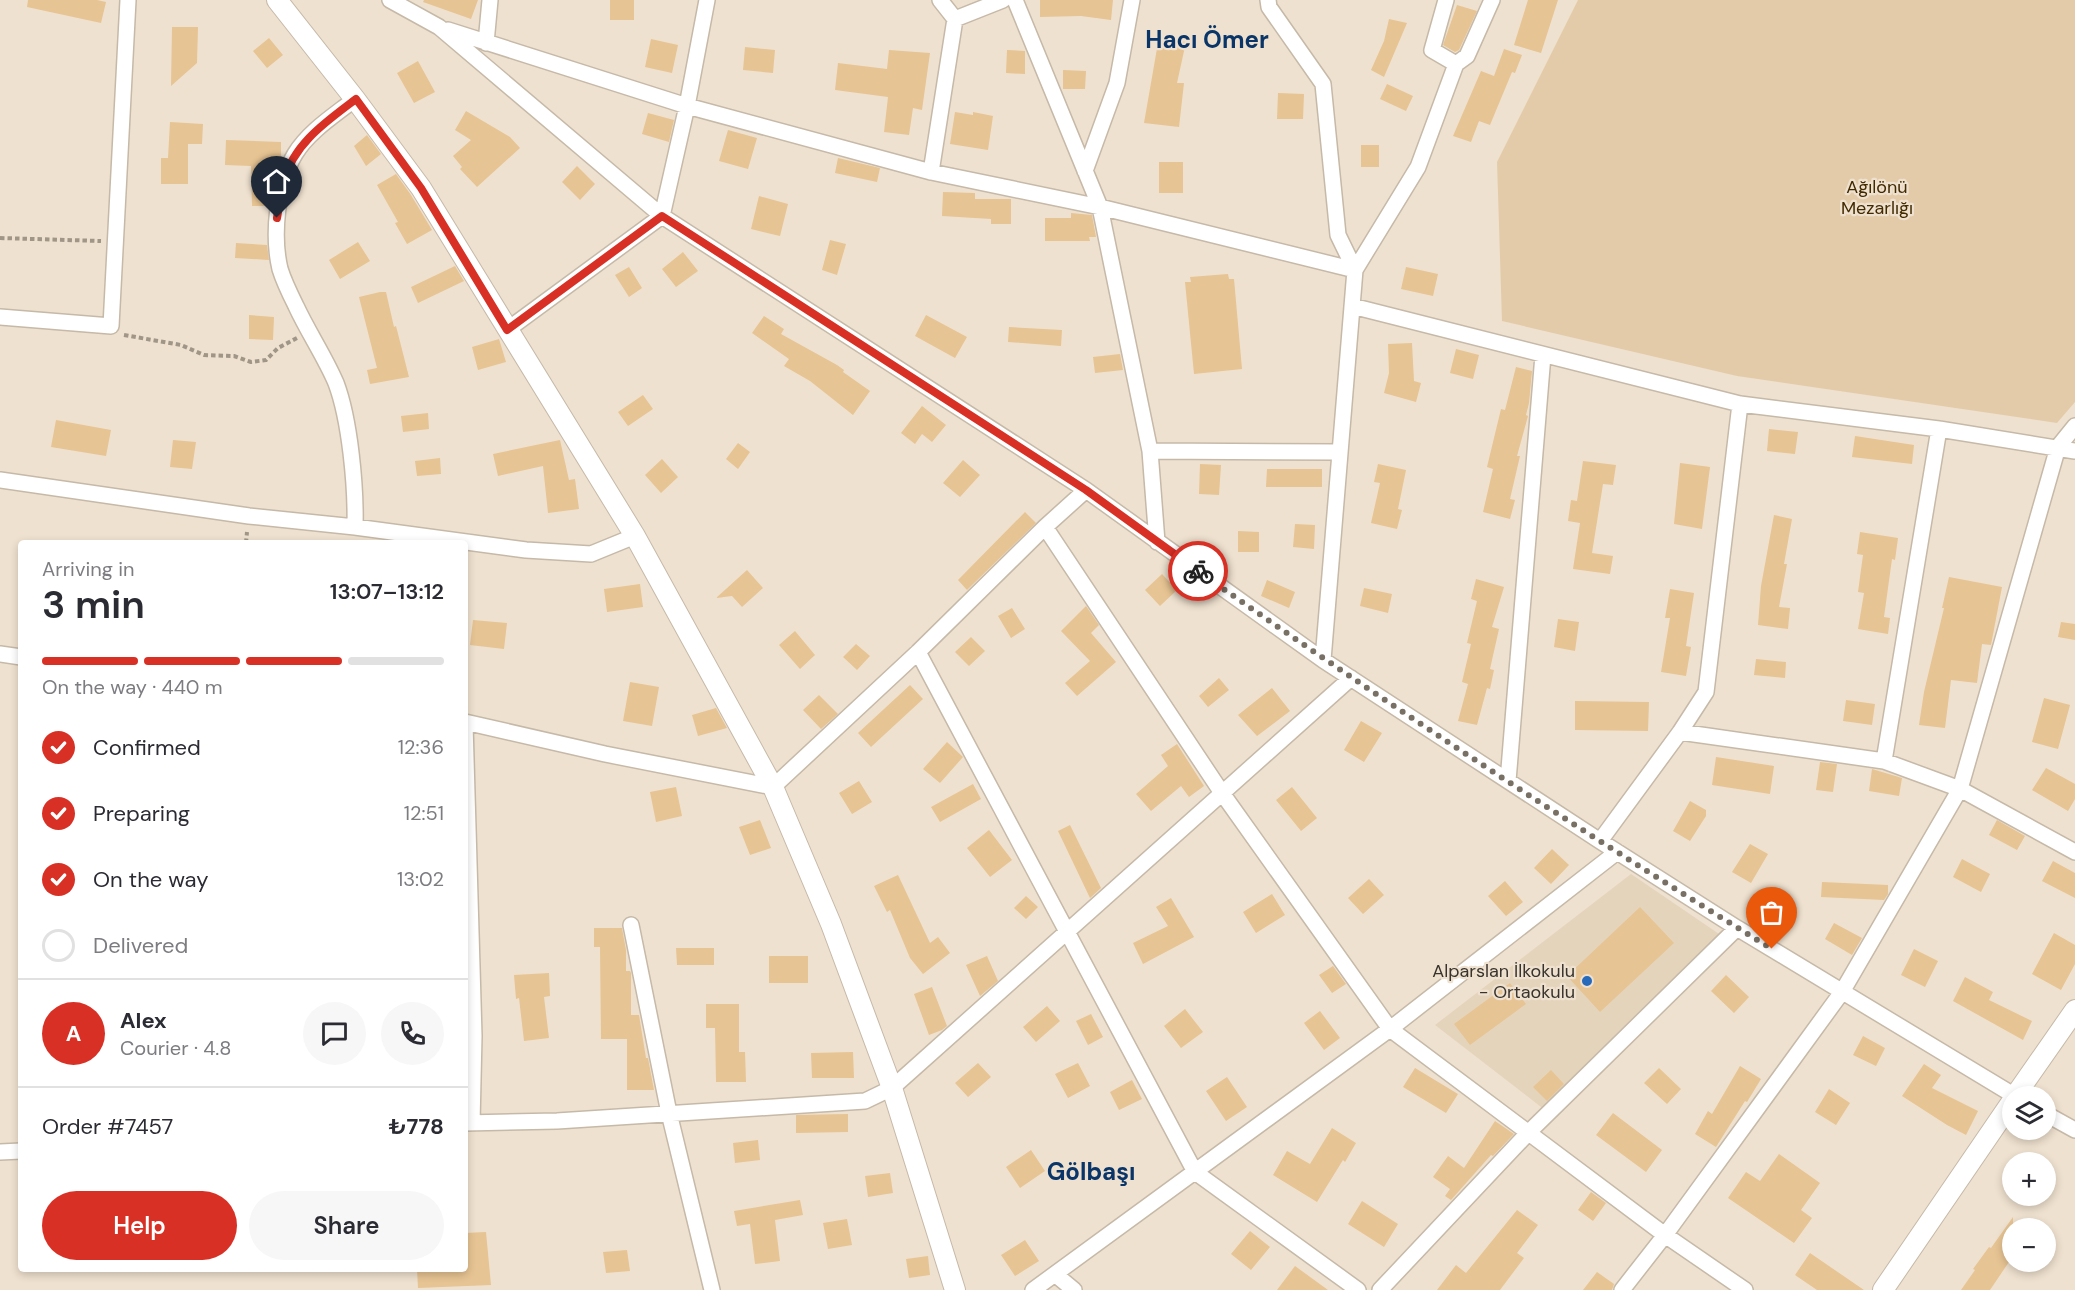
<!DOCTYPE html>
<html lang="en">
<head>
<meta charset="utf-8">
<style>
	:root { --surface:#fff; --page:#f7f7f7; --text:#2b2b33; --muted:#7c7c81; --line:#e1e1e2; --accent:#d93025 }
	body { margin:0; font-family:"DM Sans",sans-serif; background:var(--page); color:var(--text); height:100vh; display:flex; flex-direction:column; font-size:22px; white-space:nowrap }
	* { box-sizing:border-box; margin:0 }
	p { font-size:20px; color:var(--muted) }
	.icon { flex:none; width:33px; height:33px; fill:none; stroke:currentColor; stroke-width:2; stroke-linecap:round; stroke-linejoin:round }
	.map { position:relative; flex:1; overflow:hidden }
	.panel { position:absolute; left:18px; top:540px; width:450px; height:732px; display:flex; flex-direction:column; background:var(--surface); border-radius:6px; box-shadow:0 3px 9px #0003 }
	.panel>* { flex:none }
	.buttons { position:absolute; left:2002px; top:1086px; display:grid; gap:12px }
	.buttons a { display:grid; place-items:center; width:54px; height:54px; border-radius:50%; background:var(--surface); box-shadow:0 3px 9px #0003; font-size:30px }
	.pin { position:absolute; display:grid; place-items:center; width:51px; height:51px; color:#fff; margin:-62px -26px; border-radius:50% 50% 50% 0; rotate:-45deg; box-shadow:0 0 6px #0007 }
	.pin .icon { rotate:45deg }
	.courier { position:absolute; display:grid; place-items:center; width:60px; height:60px; margin:-30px; border:4px solid #d93025; border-radius:50%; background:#fff; color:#222; box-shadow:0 2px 8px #0007 }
	.headline em { font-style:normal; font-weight:600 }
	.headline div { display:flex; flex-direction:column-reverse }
	.headline { display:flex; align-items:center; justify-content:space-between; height:102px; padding:0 24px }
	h1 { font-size:39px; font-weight:600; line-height:45px }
	.bar { display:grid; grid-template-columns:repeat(4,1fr); gap:9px 6px; align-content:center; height:72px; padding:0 24px }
	.bar i { height:8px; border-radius:4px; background:var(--line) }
	.bar .selected { background:var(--accent) }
	.bar p { grid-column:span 4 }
	.line { display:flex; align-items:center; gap:15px; padding:0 24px; border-top:2px solid var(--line) }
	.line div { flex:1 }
	.round { display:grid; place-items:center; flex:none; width:63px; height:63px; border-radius:32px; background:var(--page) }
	ol { padding:0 24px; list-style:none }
	li { display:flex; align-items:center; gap:18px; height:66px }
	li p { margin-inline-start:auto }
	li .icon { padding:6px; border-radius:50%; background:var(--accent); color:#fff; stroke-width:4 }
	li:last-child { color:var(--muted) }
	li i { width:33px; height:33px; border:3px solid var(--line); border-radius:50% }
	.action { display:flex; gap:12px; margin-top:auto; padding:12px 24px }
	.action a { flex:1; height:69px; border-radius:36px; background:var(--accent); color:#fff; font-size:24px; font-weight:600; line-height:69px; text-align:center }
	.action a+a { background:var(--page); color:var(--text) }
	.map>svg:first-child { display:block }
</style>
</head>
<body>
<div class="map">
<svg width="2075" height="1290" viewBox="0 0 2075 1290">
	<rect width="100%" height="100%" fill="#efe1cf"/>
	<!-- built -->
	<path fill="#e5d4bc" d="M1631 874 1725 938 1554 1117 1435 1025Z"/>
	<!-- green -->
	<path fill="#e3cba9" d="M1578 0H2075V402L2057 423 1737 376 1502 321 1497 162Z"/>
	<!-- building -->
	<path fill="#e7c493" d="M28 0H97L106 2 101 23 27 7Z
		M424 0H478L471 19 423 2Z
		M610 0H634V20H610Z
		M1040 0H1113L1111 20 1081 16 1040 17Z
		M1528 0H1558L1541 53 1514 45Z
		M1457 5 1477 11 1459 50 1455 52 1443 45Z
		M1389 19 1407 23 1384 77 1371 70 1384 41Z
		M172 27H198L197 63 171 86Z
		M1159 37 1186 42 1177 83H1184L1179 127 1144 123Z
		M269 38 283 55 267 68 253 51Z
		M651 39 678 45 672 73 645 67Z
		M745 47 775 50 773 73 743 70Z
		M1504 49 1522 55 1515 73 1512 72 1490 125 1479 121 1471 142 1453 136 1481 71 1494 76Z
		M889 50 930 53 922 110 913 108 909 135 884 132 888 97 835 90 838 63 887 69Z
		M1007 50 1025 51V74L1006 73Z
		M418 61 435 92 414 103 397 73Z
		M1063 70 1086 71 1085 89H1063Z
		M1387 84 1413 96 1406 111 1380 99Z
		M1278 93 1304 94 1303 119H1277Z
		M466 111 510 137 520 148 477 187 460 169 462 167 453 156 471 140 455 130Z
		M955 112 973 115V112L993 116 988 150 950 144Z
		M648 113 674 120 669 142 642 134Z
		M170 122 203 124 202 144H188V184H161V158H168Z
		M728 130 757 138 748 169 719 161Z
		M367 135 381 154 366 166 354 146Z
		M226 140 281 142V160L278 167H273V181L269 206H252L251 166 225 165Z
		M1361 145H1379V167H1361Z
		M838 158 880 168 877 182 835 173Z
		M1159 162H1183V193H1159Z
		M577 166 595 184 580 200 562 182Z
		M396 174 411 195 432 230 407 244 395 223 398 222 377 185Z
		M943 192 975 193V199H1011V224H991V219L942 216Z
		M759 196 788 204 780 236 751 229Z
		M1071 213 1092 215 1096 237H1089L1090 241H1045V218H1071Z
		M830 240 846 244 837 275 822 270Z
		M358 242 370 261 340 279 329 260Z
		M236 243 267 245 269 260 235 258Z
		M683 252 698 271 676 287 662 269Z
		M455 266 464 281 418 303 411 287Z
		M629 267 642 288 629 297 615 275Z
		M1406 267 1438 274 1433 296 1401 289Z
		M1228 274 1229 279H1234L1242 369 1194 374 1185 282H1191L1190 277Z
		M380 292H386L394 327 396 326 409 377 370 384 367 370 377 368 359 297Z
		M249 315 274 317 273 340 249 339Z
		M926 315 967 337 955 358 915 336Z
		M764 316 784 329 781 334 837 365 844 370 843 372 870 391 853 415 810 381 784 366 789 359 752 333Z
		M1009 327 1062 330 1061 346 1008 342Z
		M499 339 506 362 478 370 472 347Z
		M1412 343 1414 381 1421 383 1416 402 1384 393 1389 373 1388 344Z
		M1456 349 1479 355 1473 379 1450 373Z
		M1120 354 1123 370 1095 373 1093 357Z
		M1516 367 1532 371 1529 403 1526 415 1528 416 1517 456H1520L1510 499 1515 500 1510 519 1483 512 1493 469 1487 467 1501 409 1505 410Z
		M643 395 653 409 628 426 618 412Z
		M922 406 946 425 932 442 922 434 915 444 901 433Z
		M428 413 429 429 403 432 401 416Z
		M56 420 111 430 106 456 51 447Z
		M1769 429 1798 432 1795 454 1767 451Z
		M1855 436 1914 445 1912 464 1852 457Z
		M173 440 196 442 192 469 170 467Z
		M560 440 569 480 575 479 579 509 548 513 543 466 498 476 493 454Z
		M738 443 750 452 738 469 726 459Z
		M440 458 441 474 417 476 415 461Z
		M662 459 678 477 661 493 645 475Z
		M963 460 980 475 960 497 943 483Z
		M1583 461 1616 465 1613 485 1603 484 1592 553 1613 556 1610 574 1573 569 1580 523 1568 521 1571 500 1577 501Z
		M1680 463 1710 467 1702 529 1674 524Z
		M1200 464 1221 465 1219 495 1199 494Z
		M1378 464 1406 470 1398 509 1402 510 1397 529 1371 523 1380 483 1374 482Z
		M1267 469H1322V487H1266Z
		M1025 512 1036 523 967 590 958 580Z
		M1774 515 1792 519 1784 564H1787L1779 607 1790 608 1788 629 1758 625 1761 586Z
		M1295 524 1315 525 1314 549 1293 547Z
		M1238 531 1259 532V552H1238Z
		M1860 532 1898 538 1895 560 1892 559 1884 617 1890 618 1888 634 1858 629 1864 593 1858 592 1863 555 1857 554Z
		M747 570 763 588 742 607 732 596 716 598Z
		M1162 574 1177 590 1160 606 1145 590Z
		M1949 577 2002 587 1991 645 1982 644 1977 683 1951 680 1945 728 1919 725 1924 692 1944 608H1942Z
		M1476 579 1504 587 1492 627 1499 629 1490 669 1494 670 1490 689 1487 688 1477 725 1458 721 1468 684 1462 682 1471 644 1467 643 1477 601 1471 599Z
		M1267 580 1295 592 1289 608 1261 596Z
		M640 584 643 607 607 612 604 589Z
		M1364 588 1392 594 1388 613 1360 606Z
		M1670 589 1694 593 1686 646 1691 647 1686 676 1661 672 1670 618H1665Z
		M1086 606 1099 625 1091 633 1116 662 1077 696 1065 683 1090 661 1061 631Z
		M1012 608 1025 629 1011 638 998 616Z
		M1558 619 1579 622 1575 651 1554 647Z
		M473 620 507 623 504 649 470 645Z
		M2061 622 2075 624V640L2058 637Z
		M795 631 815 655 800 669 779 645Z
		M971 637 985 651 969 666 955 652Z
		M856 644 870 656 857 670 843 657Z
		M1756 659 1786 662 1785 678 1754 675Z
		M1219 678 1229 690 1208 707 1199 696Z
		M630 682 659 687 652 726 623 721Z
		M910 685 923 699 871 747 858 733Z
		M1272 688 1290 711 1257 736 1238 715Z
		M819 695 838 714 821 729 803 710Z
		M2044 698 2070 705 2058 749 2032 742Z
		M1846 700 1875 704 1872 725 1843 721Z
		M1575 701 1649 702 1648 731 1575 730Z
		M716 708 727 728 698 736 692 715Z
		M1361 721 1382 733 1364 762 1344 750Z
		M947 742 963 757 940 783 923 769Z
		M1177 744 1204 786 1189 797 1181 786 1151 811 1136 794 1168 766 1161 755Z
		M1716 757 1774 766 1770 794 1712 785Z
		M1820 762 1837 764 1833 792 1816 790Z
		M2046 768 2075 784V799L2068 811 2032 790Z
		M1872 769 1902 778 1899 796 1869 791Z
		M859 781 872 802 852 814 839 793Z
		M973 784 981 799 940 822 931 807Z
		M676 787 682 816 656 822 650 792Z
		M1292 787 1317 818 1301 831 1276 800Z
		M1690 801 1706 810V816L1690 841 1673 831Z
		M760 820 771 848 750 855 739 827Z
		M1997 820 2025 836 2017 850 1989 835Z
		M1070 825 1101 888 1090 898 1058 831Z
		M989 830 1012 860 990 877 967 848Z
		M1750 844 1768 854 1751 883 1732 872Z
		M1552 849 1569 865 1551 884 1534 868Z
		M1962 859 1990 874 1981 892 1953 877Z
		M2053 861 2075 873V898L2042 881Z
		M898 875 930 943 938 937 950 953 923 974 910 958 890 910 887 912 874 886Z
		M1369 879 1384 895 1363 914 1348 898Z
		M1505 881 1523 902 1506 916 1488 896Z
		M1822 882 1888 885V894L1884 900 1821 897Z
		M1272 894 1285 915 1256 933 1243 912Z
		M1026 896 1038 907 1026 919 1014 908Z
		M1171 898 1194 937 1143 964 1133 943 1168 926 1156 907Z
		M1640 907 1674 943 1600 1012 1567 976Z
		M1834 923 1862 938 1852 955 1825 939Z
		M594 928H622L626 950V971H630L631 973V1015H639L646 1058H648L654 1090H627V1039H601L600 947H594Z
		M2054 933 2075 945V964L2061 990 2032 974Z
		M676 948H714V965H677Z
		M1914 949 1938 961 1925 987 1901 975Z
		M769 956H808V983H769Z
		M987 956 998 981 980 996 966 965Z
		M1333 966 1346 984 1332 993 1319 975Z
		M549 973 550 996 544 997 549 1038 524 1041 519 998 516 999 514 975Z
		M1726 975 1749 997 1734 1013 1711 991Z
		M1965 977 1993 992 1989 1000 2032 1021 2023 1040 1953 1001Z
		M1510 983 1526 1004 1470 1045 1454 1024Z
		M932 987 947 1026 942 1030 929 1035 914 994Z
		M706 1004H739V1052H745L746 1082H716L715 1028H706Z
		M1047 1006 1060 1021 1036 1042 1023 1027Z
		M1185 1009 1203 1032 1181 1048 1164 1026Z
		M1320 1011 1340 1038 1324 1050 1304 1023Z
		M1091 1014 1103 1037 1088 1045 1076 1021Z
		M1863 1036 1885 1048 1876 1066 1853 1055Z
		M853 1052 854 1078H812L811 1053Z
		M978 1063 991 1077 968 1097 955 1083Z
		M1078 1063 1090 1086 1068 1098 1055 1074Z
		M1924 1064 1941 1075 1932 1088 1978 1111 1966 1135 1947 1125 1902 1096Z
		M1740 1066 1761 1079 1747 1102 1745 1101 1716 1147 1695 1134 1708 1111 1712 1114Z
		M1415 1068 1458 1094 1446 1113 1403 1087Z
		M1659 1068 1681 1089 1667 1104 1644 1083Z
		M1551 1070 1564 1084 1547 1101 1533 1087Z
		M1227 1077 1247 1107 1226 1121 1206 1091Z
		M1132 1080 1142 1099 1119 1110 1110 1092Z
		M1829 1089 1850 1103 1836 1125 1815 1112Z
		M1613 1113 1662 1150 1646 1172 1596 1135Z
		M848 1114V1132L796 1133V1115Z
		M1495 1121 1514 1134 1493 1156 1491 1155 1451 1200 1445 1196 1450 1189 1433 1177 1448 1156 1464 1168Z
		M1332 1128 1356 1143 1345 1162 1343 1160 1317 1202 1273 1175 1287 1151 1310 1164Z
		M758 1140 760 1160 735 1163 733 1143Z
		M1031 1150 1045 1171 1020 1188 1006 1167Z
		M1779 1154 1820 1183 1801 1210 1812 1218 1794 1243 1728 1198 1746 1172 1760 1181Z
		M890 1173 893 1193 868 1197 865 1176Z
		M1591 1192 1606 1203 1593 1221 1578 1210Z
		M800 1200 803 1215 775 1220 780 1261 755 1264 750 1224 737 1226 734 1211Z
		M1362 1201 1398 1224 1384 1247 1348 1224Z
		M1517 1210 1538 1225 1517 1253 1524 1258 1500 1290H1437L1456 1265 1466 1273Z
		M2013 1217V1256L1990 1290H1961L1975 1270 1973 1269 1989 1247 1991 1248Z
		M847 1219 852 1245 828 1249 823 1223Z
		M1250 1231 1270 1247 1251 1270 1231 1254Z
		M486 1232 491 1285 418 1288 417 1269H465V1233Z
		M1025 1240 1039 1261 1015 1276 1001 1255Z
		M627 1250 630 1271 606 1273 603 1252Z
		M1810 1253 1864 1290H1817L1795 1275Z
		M928 1256 930 1275 909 1278 906 1259Z
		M1295 1266 1328 1290H1277Z
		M1597 1272 1614 1284 1612 1290H1583Z"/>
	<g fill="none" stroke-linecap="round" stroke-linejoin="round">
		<!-- minor casing -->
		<g stroke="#c6b9a8" stroke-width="18">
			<path id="minor" d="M390 0 439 27 662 216 1086 490 1323 660 1600 841 1737 928 2015 1096
				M940 0 955 19
				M1015 0 1100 207 1150 451 1157 542
				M1268 0 1269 7 1323 84 1338 235 1355 270
				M1446 0 1432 50 1456 64
				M448 30 687 106 931 172 1100 207 1355 270
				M486 43 490 0
				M1085 171 1117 83 1132 0
				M931 172 955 19 1003 0
				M1352 306 1740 404 1939 429 2075 451
				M0 317 111 326 128 0
				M507 330 662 216 687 106 707 0
				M1150 451 1339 452
				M0 480 249 516 355 527 526 550 591 554 635 536
				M355 527C356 487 350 420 336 383 325 357 308 332 296 306 290 294 284 282 280 269 272 235 277 184 295 154 309 131 335 115 355 99
				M1045 527 1222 793 1390 1029 1665 1235 1745 1290
				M918 652 1195 1172 1358 1290
				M0 654 21 657
				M1323 660 1355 270 1418 167 1456 64 1467 56 1492 0
				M465 722 605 754 773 787 918 652 1045 527 1086 490
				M465 724 474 1036 472 1123
				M1680 732 1884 761 1960 789 2075 852
				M1884 761 1939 429
				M1508 781 1543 355
				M1600 841 1680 732 1706 692 1740 404
				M631 925 669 1113 712 1290
				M2046 1114 2075 1130
				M465 1123 557 1121 865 1101 892 1088 1351 678
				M0 1152 21 1151
				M1056 1275 1074 1290
				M1033 1290 1390 1029 1617 852
				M1380 1290 1529 1132 1737 928
				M1622 1290 1665 1235 1842 992 1960 789 2058 447 2075 426"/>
		</g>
		<!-- tertiary casing -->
		<g stroke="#c6b9a8" stroke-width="22">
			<path id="tertiary" d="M277 0 355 99 421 188 635 536 773 787 831 924 892 1088 955 1290
				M2015 1096 2075 1010
				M1883 1290 2013 1100"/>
		</g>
		<!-- path -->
		<path stroke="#a09688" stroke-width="4" stroke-dasharray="4.5 3" stroke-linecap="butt" d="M0 238 101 241
			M124 335 181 345 204 355 234 356 251 362 266 360 278 348 297 338
			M246 543 247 532"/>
		<!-- minor -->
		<use href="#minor" stroke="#fff" stroke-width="15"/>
		<!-- tertiary -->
		<use href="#tertiary" stroke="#fff" stroke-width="20"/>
	</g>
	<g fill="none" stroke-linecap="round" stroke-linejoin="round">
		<!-- done -->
		<path stroke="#787065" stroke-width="6" stroke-dasharray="0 10.8" d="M1198 571C1385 703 1577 829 1772 949"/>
		<!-- route -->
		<path stroke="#d93025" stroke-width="8" d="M277 218C279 206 281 193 284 181 293 144 327 121 356 99L421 188 507 330 662 216 1086 490 1198 571"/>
	</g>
	<!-- markers -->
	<circle fill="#2769ba" stroke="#efe1cf" stroke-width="2" cx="1587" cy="981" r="6"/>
	<g text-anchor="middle" stroke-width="4.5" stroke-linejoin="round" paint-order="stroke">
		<!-- park labels -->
		<g font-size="18" fill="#412900" stroke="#efe1cf">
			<text x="1877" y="193">Ağılönü<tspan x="1877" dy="21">Mezarlığı</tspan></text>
		</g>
		<!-- poi labels -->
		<g font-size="18" fill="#38332c" stroke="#efe1cf" text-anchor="end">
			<text x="1575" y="977">Alparslan İlkokulu<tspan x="1575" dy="21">- Ortaokulu</tspan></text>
		</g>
		<!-- district labels -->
		<g font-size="24" font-weight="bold" fill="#0a3568" stroke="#efe1cf">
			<text x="1207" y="48">Hacı Ömer</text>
			<text x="1091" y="1180">Gölbaşı</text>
		</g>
	</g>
</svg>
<div class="buttons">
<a><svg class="icon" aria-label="layers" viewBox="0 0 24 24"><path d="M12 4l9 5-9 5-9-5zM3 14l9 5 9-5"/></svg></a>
<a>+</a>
<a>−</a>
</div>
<div class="pin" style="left:1772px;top:949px;background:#ea580c"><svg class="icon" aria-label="bag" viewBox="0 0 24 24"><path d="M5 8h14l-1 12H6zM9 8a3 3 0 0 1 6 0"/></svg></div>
<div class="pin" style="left:277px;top:218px;background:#1f2937"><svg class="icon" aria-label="home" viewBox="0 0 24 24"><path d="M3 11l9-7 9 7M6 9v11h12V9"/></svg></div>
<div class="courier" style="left:1198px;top:571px"><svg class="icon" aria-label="bike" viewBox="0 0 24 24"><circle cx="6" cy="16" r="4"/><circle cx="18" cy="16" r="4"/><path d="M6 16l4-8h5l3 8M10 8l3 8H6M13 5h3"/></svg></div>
<section class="panel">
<div class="headline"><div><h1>3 min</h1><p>Arriving in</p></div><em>13:07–13:12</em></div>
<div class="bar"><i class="selected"></i><i class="selected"></i><i class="selected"></i><i></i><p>On the way · 440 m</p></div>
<ol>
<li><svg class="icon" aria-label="check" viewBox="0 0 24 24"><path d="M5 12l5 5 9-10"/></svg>Confirmed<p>12:36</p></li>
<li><svg class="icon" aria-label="check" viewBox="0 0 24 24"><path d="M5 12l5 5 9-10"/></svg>Preparing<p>12:51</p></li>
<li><svg class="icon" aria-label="check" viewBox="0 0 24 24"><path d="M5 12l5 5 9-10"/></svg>On the way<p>13:02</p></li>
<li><i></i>Delivered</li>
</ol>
<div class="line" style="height:108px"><b class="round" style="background:var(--accent);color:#fff">A</b><div><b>Alex</b><p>Courier · 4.8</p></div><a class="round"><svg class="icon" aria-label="chat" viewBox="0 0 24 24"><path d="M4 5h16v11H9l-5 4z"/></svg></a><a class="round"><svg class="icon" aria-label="phone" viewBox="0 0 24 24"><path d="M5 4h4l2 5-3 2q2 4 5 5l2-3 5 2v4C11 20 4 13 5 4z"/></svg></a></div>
<div class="line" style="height:78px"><div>Order #7457</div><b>₺778</b></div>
<div class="action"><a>Help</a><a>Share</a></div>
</section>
</div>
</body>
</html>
